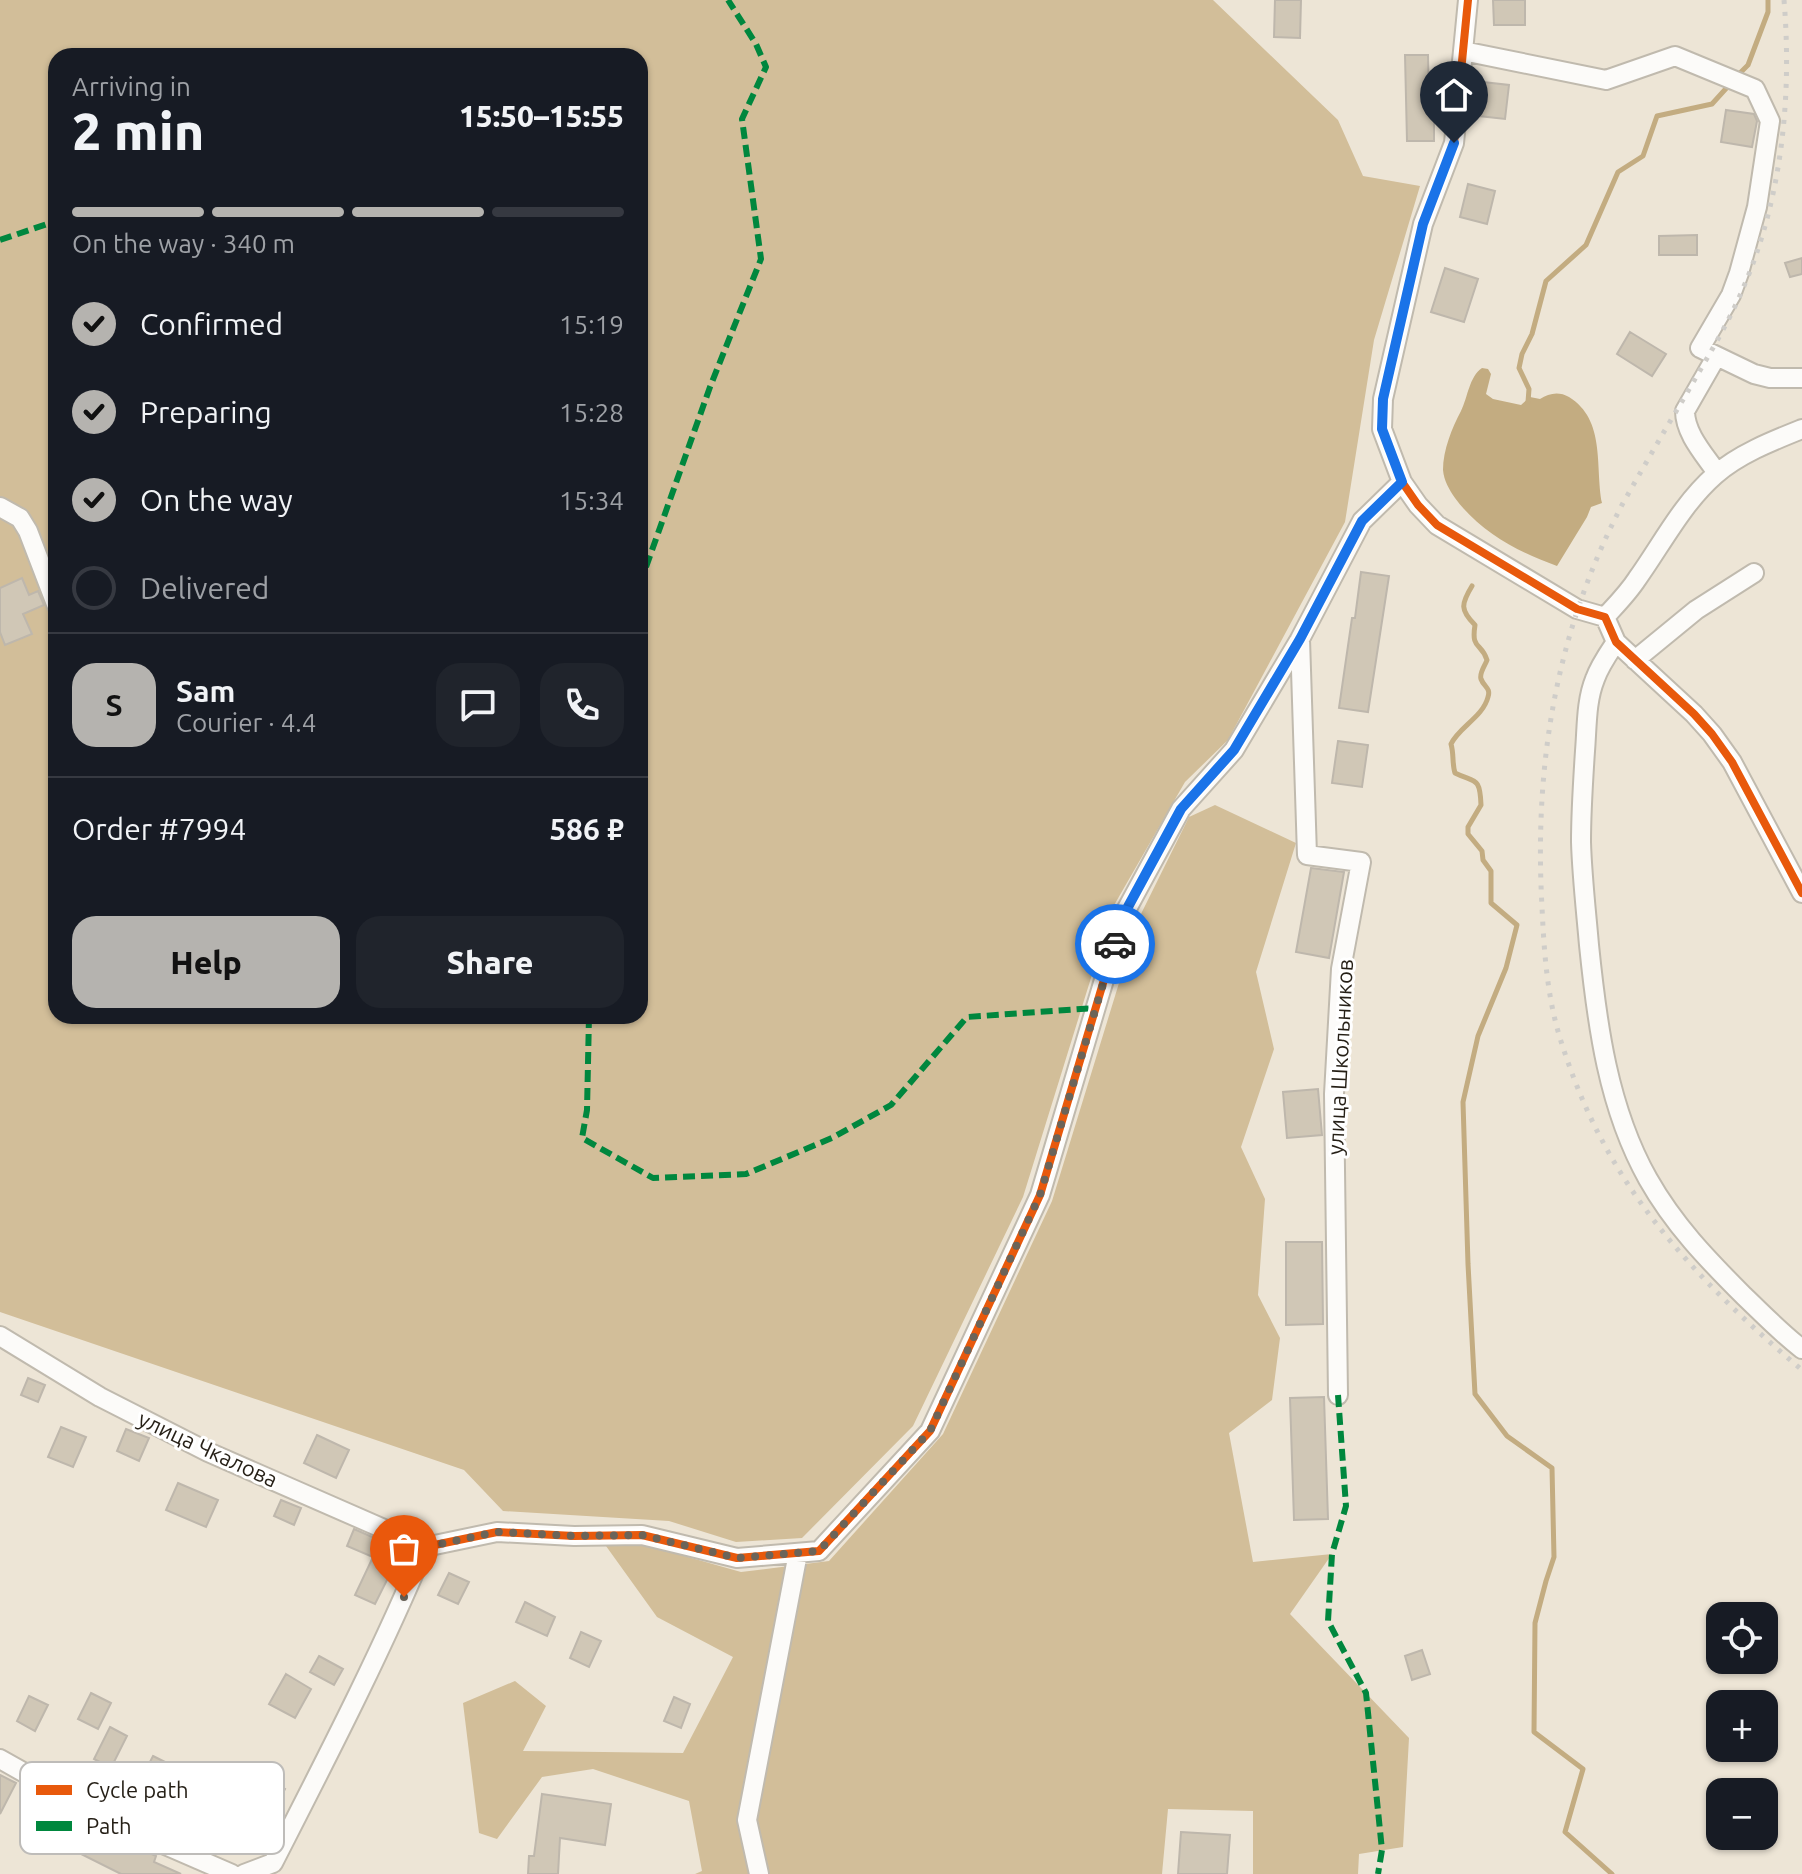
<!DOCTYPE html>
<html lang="en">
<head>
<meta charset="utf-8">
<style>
	:root { --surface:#171b24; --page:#20242c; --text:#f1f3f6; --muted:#9ea1a6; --line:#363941; --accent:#b5b3af }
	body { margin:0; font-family:Ubuntu,sans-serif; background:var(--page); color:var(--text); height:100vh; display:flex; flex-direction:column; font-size:30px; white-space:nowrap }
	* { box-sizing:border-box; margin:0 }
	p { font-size:26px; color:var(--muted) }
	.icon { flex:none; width:44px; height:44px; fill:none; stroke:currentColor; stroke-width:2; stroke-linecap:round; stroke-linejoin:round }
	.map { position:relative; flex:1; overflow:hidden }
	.details { position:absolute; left:48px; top:48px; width:600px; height:976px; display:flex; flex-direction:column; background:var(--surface); border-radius:24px; box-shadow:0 2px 6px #0004 }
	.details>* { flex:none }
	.tools { position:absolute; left:1706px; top:1602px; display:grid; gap:16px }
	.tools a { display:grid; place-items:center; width:72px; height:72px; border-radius:16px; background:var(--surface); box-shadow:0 2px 6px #0004; font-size:40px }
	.pin { position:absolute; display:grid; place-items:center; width:68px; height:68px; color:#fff; margin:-82px -34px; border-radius:50% 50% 50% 0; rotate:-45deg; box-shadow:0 0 8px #0007 }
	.pin .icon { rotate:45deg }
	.courier { position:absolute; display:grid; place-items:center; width:80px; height:80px; margin:-40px; border:6px solid #1a73e8; border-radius:50%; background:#fff; color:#222; box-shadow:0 2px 10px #0007 }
	.head em { font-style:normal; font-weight:800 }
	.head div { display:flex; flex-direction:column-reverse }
	.head { display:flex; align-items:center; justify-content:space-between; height:136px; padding:0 24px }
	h1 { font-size:52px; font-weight:800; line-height:60px }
	.bar { display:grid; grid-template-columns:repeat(4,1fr); gap:12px 8px; align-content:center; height:96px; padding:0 24px }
	.bar i { height:10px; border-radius:6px; background:var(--line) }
	.bar .on { background:var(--accent) }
	.bar p { grid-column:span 4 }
	.line { display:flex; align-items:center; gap:20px; padding:0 24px; border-top:2px solid var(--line) }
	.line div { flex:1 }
	.round { display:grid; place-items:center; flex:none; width:84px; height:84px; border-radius:24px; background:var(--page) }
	ol { padding:0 24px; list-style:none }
	li { display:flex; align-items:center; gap:24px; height:88px }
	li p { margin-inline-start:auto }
	li .icon { padding:8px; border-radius:50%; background:var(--accent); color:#111; stroke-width:4 }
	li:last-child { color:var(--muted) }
	li i { width:44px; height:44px; border:4px solid var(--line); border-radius:50% }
	.action { display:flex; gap:16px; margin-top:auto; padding:16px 24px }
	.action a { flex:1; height:92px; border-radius:24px; background:var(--accent); color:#111; font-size:32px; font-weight:800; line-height:92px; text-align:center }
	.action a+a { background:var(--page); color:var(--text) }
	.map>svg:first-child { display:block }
</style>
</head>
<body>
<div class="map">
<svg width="1802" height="1874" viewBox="0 0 1802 1874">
	<rect width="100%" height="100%" fill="#ede5d6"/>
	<!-- forest -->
	<path fill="#d2be99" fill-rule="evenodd" d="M0 0H1213L1338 120 1363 176 1420 186 1374 340 1345 522 1228 740 1185 782 1113 907 1023 1197 913 1426 802 1538 736 1542 669 1521 503 1511 464 1470 0 1312ZM56 56H640V1016H56Z
		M1215 805 1296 843 1256 972 1274 1049 1241 1147 1265 1199 1258 1295 1280 1338 1272 1400 1229 1433 1253 1562 1332 1554 1290 1614 1409 1738 1403 1847 1359 1854 1358 1874H1253V1811L1168 1809 1162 1874H695L702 1871 689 1801 593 1769 542 1777 497 1839 479 1833 463 1703 515 1681 546 1706 523 1751 683 1753 733 1657 657 1617 606 1546H649L741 1572 829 1561 943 1434 1052 1201 1139 918 1189 817Z"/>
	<!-- water -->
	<path fill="#c3ac81" d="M1482 368 1488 369 1491 374 1486 394 1493 399 1521 405 1530 397 1540 399C1549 393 1559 391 1569 397 1606 420 1595 466 1602 503L1591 507 1587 517 1557 566C1518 552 1480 532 1455 498 1449 489 1444 481 1443 470 1443 450 1452 428 1461 411 1468 397 1469 377 1482 368Z"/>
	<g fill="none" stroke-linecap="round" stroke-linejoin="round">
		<!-- stream -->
		<path stroke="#c3ac81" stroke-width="5" d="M1738 75 1748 65 1768 12V0
			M1528 402 1529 389 1519 368 1522 354 1532 334 1546 281 1586 245 1618 172 1643 156 1657 116 1712 104 1731 83
			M1472 586C1461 604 1460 610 1475 625 1471 650 1481 642 1487 660 1485 666 1479 673 1481 679 1484 687 1491 688 1488 697 1483 717 1459 727 1451 744 1454 754 1452 764 1455 773 1475 783 1480 776 1481 805L1468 827V834L1482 851 1483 860 1491 871V903L1517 925 1506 968 1478 1036 1463 1102 1468 1264 1475 1394 1507 1436 1552 1468 1554 1557 1546 1581 1535 1623 1534 1732 1583 1769 1565 1832 1612 1874"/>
	</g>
	<!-- building -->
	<path fill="#d0c7b6" stroke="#beb7ac" stroke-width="2" d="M1275 0H1301L1300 38 1274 37Z
		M1493 0H1525V25H1494Z
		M1405 55H1428L1429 109H1434V141H1407Z
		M1483 82 1509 85 1505 119 1479 116Z
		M1726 110 1754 114 1757 121 1752 147 1721 142Z
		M1468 184 1495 191 1487 224 1460 217Z
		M1697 235V255H1659V236Z
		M1802 258V274L1790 277 1785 263Z
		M1445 268 1478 279 1464 322 1431 312Z
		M1630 332 1666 354 1652 376 1617 354Z
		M1361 572 1389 576 1368 712 1339 708 1352 618H1355Z
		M22 578 29 595 38 591 44 605 23 614 32 634 5 645 0 632V588Z
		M1338 741 1368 745 1362 787 1332 783Z
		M1311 868 1344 872 1329 958 1296 952Z
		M1318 1089 1322 1135 1287 1138 1283 1092Z
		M1286 1242H1322L1323 1324 1286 1325Z
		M28 1378 45 1385 38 1402 21 1395Z
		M1324 1397 1328 1519 1294 1520 1290 1398Z
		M61 1427 86 1437 73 1467 48 1457Z
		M126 1429 149 1438 139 1461 117 1451Z
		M317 1435 349 1450 336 1478 304 1463Z
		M178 1483 218 1500 206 1527 166 1510Z
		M281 1500 301 1508 294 1525 274 1516Z
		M354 1529 402 1550 375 1604 355 1595 373 1557 347 1546Z
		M449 1573 469 1582 458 1604 438 1595Z
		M525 1602 555 1617 547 1636 516 1622Z
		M581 1632 601 1641 589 1667 570 1658Z
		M1422 1650 1430 1674 1412 1680 1405 1656Z
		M319 1656 343 1669 334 1685 310 1672Z
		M286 1674 311 1689 295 1718 269 1704Z
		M91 1693 111 1703 98 1729 78 1719Z
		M29 1696 48 1705 35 1731 17 1721Z
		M674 1697 690 1704 681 1728 664 1721Z
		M110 1727 127 1736 111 1768 94 1759Z
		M153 1756 177 1768 178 1765 197 1774 183 1802 155 1788 153 1793 138 1785Z
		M254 1773 285 1789 259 1841 228 1825Z
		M0 1775 16 1783 0 1814Z
		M542 1794 611 1804 605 1845 560 1838 558 1874H528L529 1856H534Z
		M50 1809 90 1830 92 1827 156 1856 154 1862 181 1874H121L79 1853 80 1850 40 1829Z
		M1181 1832 1230 1835 1227 1874H1178Z"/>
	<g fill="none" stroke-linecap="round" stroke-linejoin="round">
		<!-- minor casing -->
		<g stroke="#c0baae" stroke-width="22">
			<path id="minor" d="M1468 0 1454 143 1423 224 1383 399 1382 429 1402 482 1418 505 1437 525 1577 609 1605 617 1616 642 1694 714 1712 734 1732 762 1802 893
				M1463 51 1606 80 1675 56 1755 89 1770 121 1757 207 1739 273 1731 295 1700 348 1754 374 1770 378H1802
				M1716 357 1685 411C1685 434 1705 455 1717 473
				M0 507 20 518 28 531 56 604
				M1605 617C1616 605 1628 593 1637 579 1662 544 1682 504 1715 475 1739 454 1772 441 1802 429
				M1300 639 1307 855 1361 862 1341 969 1334 1094 1338 1395
				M1616 642C1608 654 1600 665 1595 679 1586 701 1587 727 1585 751 1583 781 1581 811 1581 842 1582 876 1586 910 1589 945 1597 1024 1608 1108 1648 1179 1674 1225 1707 1259 1744 1296 1763 1314 1781 1333 1802 1349
				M1635 660 1696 610 1754 573
				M0 1336 100 1397 208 1452 425 1547
				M425 1547 497 1532 574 1536 642 1535 737 1558 819 1551 930 1431 1040 1195 1123 916 1181 809 1234 750 1300 639 1362 521 1402 482
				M0 1759 112 1822 232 1874
				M244 1874 273 1863C326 1759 380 1655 425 1547
				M759 1874 747 1820 798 1553"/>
		</g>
		<!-- minor -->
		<use href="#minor" stroke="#fcfbf9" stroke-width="18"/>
		<!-- rail -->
		<path stroke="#cfcdc9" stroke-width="5" stroke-dasharray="4 8" stroke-linecap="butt" d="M1784 0C1792 96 1782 197 1744 286 1728 325 1705 361 1684 398 1663 433 1643 468 1623 503 1556 631 1534 764 1542 907 1544 951 1547 996 1560 1038 1571 1074 1586 1111 1604 1144 1651 1232 1726 1306 1802 1370"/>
		<!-- quiet -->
		<path stroke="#00873e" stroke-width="6" stroke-dasharray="12 6" stroke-linecap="butt" d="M0 240 56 221
			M640 584 710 387 761 259 742 119 766 67 756 44 728 0
			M589 1016 587 1110 582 1138 653 1178 746 1174 832 1138 891 1105 967 1017 1096 1008
			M1338 1395 1346 1506 1332 1554 1328 1621 1366 1693 1382 1850 1378 1874"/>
		<!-- cycleway casing -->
		<g stroke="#fff" stroke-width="13">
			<path id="cycleway" d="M1468 0 1454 143 1423 224 1383 399 1382 429 1402 482 1418 505 1437 525 1577 609 1605 617 1616 642 1694 714 1712 734 1732 762 1802 893
				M425 1547 497 1532 574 1536 642 1535 737 1558 819 1551 930 1431 1040 1195 1123 916 1181 809 1234 750 1300 639 1362 521 1402 482"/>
		</g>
		<!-- cycleway -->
		<use href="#cycleway" stroke="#e8590c" stroke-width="8"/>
	</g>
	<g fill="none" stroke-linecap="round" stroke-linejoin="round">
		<!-- done -->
		<path stroke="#6b6459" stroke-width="8" stroke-dasharray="0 14.4" d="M404 1597 425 1547 497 1532 574 1536 642 1535 737 1558 819 1551 930 1431 1040 1195 1115 944"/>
		<!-- route -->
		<path stroke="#1a73e8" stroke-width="10" d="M1115 944 1123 916 1181 809 1234 750 1300 639 1362 521 1402 482 1382 429 1383 399 1423 224 1454 143"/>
	</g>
	<g text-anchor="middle" stroke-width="6" stroke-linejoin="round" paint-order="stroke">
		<!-- street labels -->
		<g font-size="22" fill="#251f16" stroke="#fff">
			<text transform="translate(1340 1057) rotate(-87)" y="8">улица Школьников</text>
			<text transform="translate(208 1449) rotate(25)" y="8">улица Чкалова</text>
		</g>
	</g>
	<!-- legend -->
	<rect x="20" y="1762" width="264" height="92" rx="12" fill="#fff" stroke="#bebcb9" stroke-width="2"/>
	<rect x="36" y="1785" width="36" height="10" fill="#e8590c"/>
	<rect x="36" y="1821" width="36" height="10" fill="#00873e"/>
	<g font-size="22" fill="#251f16">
		<text x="86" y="1798">Cycle path</text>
		<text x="86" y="1834">Path</text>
	</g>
</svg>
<div class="tools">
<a><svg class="icon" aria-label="locate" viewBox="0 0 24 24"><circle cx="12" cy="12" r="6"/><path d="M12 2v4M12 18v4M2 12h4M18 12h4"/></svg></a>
<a>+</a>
<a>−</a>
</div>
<div class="pin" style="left:404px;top:1597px;background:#ea580c"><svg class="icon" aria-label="bag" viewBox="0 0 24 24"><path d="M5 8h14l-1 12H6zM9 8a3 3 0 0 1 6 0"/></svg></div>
<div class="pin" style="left:1454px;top:143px;background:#1f2937"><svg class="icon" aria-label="home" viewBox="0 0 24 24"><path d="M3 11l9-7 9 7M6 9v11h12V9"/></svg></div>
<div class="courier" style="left:1115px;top:944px"><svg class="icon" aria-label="car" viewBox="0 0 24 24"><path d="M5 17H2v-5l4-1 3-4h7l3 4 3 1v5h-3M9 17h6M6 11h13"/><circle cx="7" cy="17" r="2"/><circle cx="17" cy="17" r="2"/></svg></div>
<section class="details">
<div class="head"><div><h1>2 min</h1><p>Arriving in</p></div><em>15:50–15:55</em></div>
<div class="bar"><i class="on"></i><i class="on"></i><i class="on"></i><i></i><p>On the way · 340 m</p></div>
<ol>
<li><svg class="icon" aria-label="check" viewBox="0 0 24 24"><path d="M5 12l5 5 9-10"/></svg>Confirmed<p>15:19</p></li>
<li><svg class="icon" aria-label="check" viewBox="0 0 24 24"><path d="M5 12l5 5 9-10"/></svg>Preparing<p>15:28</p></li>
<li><svg class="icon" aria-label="check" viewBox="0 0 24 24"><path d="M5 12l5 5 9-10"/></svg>On the way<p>15:34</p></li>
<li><i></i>Delivered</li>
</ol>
<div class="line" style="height:144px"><b class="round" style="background:var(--accent);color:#111">S</b><div><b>Sam</b><p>Courier · 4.4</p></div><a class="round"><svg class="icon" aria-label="chat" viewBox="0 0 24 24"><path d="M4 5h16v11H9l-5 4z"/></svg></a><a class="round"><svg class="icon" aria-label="phone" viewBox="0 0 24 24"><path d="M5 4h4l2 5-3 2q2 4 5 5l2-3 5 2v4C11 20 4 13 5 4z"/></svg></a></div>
<div class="line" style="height:104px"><div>Order #7994</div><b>586 ₽</b></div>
<div class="action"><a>Help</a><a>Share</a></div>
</section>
</div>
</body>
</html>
